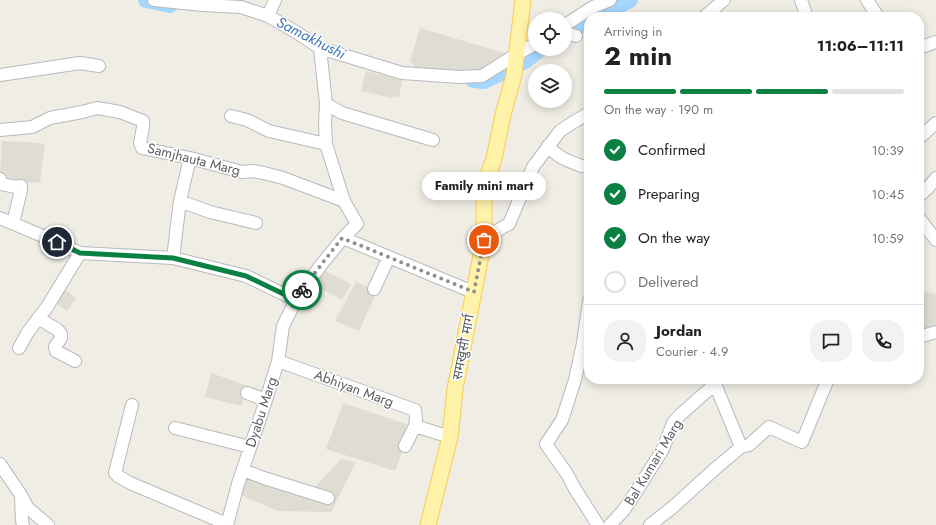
<!DOCTYPE html>
<html lang="en">
<head>
<meta charset="utf-8">
<style>
	:root { --surface:#fff; --page:#f2f2f2; --text:#222; --muted:#767676; --line:#e0e0e0; --accent:#0b8043 }
	body { margin:0; font-family:Jost,"Noto Sans Devanagari",sans-serif; background:var(--page); color:var(--text); height:100vh; display:flex; flex-direction:column; font-size:15px; white-space:nowrap }
	* { box-sizing:border-box; margin:0 }
	p { font-size:13px; color:var(--muted) }
	.icon { flex:none; width:22px; height:22px; fill:none; stroke:currentColor; stroke-width:2; stroke-linecap:round; stroke-linejoin:round }
	.map { position:relative; flex:1; overflow:hidden }
	.sheet { position:absolute; left:584px; top:12px; width:340px; height:372px; display:flex; flex-direction:column; background:var(--surface); border-radius:16px; box-shadow:0 2px 10px #0003 }
	.sheet>* { flex:none }
	.fabs { position:absolute; left:528px; top:12px; display:grid; gap:8px }
	.fabs a { display:grid; place-items:center; width:44px; height:44px; border-radius:50%; background:var(--surface); box-shadow:0 2px 10px #0003; font-size:20px }
	.pin { position:absolute; display:grid; place-items:center; width:34px; height:34px; color:#fff; margin:-17px; border:2px solid #fff; border-radius:50%; box-shadow:0 1px 4px #0007 }
	.courier { position:absolute; display:grid; place-items:center; width:40px; height:40px; margin:-20px; border:3px solid #0b8043; border-radius:50%; background:#fff; color:#222; box-shadow:0 1px 5px #0007 }
	.bubble { position:absolute; height:28px; border-radius:14px; background:var(--surface); box-shadow:0 2px 10px #0003; font-size:13px; font-weight:700; line-height:28px; text-align:center }
	.headline em { font-style:normal; font-weight:700 }
	.headline div { display:flex; flex-direction:column-reverse }
	.headline { display:flex; align-items:center; justify-content:space-between; height:68px; padding:0 20px }
	h1 { font-size:26px; font-weight:700; line-height:30px }
	.bar { display:grid; grid-template-columns:repeat(4,1fr); gap:6px 4px; align-content:center; height:48px; padding:0 20px }
	.bar i { height:5px; border-radius:3px; background:var(--line) }
	.bar .selected { background:var(--accent) }
	.bar p { grid-column:span 4 }
	.line { display:flex; align-items:center; gap:10px; padding:0 20px; border-top:1px solid var(--line) }
	.line div { flex:1 }
	.round { display:grid; place-items:center; flex:none; width:42px; height:42px; border-radius:16px; background:var(--page) }
	ol { padding:0 20px; list-style:none }
	li { display:flex; align-items:center; gap:12px; height:44px }
	li p { margin-inline-start:auto }
	li .icon { padding:4px; border-radius:50%; background:var(--accent); color:#fff; stroke-width:4 }
	li:last-child { color:var(--muted) }
	li i { width:22px; height:22px; border:2px solid var(--line); border-radius:50% }
	.map>svg:first-child { display:block }
</style>
</head>
<body>
<div class="map">
<svg width="936" height="525" viewBox="0 0 936 525">
	<rect width="100%" height="100%" fill="#efede4"/>
	<!-- education -->
	<path fill="#dfdcd2" d="M420 28 511 55 481 74 420 71 410 61Z
		M366 71 402 80 399 97 393 96 392 98 361 91Z
		M2 141 26 142 45 144 40 182 17 184 1 182 0 175Z
		M322 269 351 284 342 300 312 283Z
		M356 282 377 291 359 331 335 321Z
		M63 288 76 298 67 311 53 301Z
		M919 291 936 294V330L919 335Z
		M211 373 248 386 241 406 205 397Z
		M343 403 412 426 395 471 326 449Z
		M341 459 356 462 331 512 278 511 239 494 250 471 312 490Z"/>
	<g fill="none" stroke-linecap="round" stroke-linejoin="round">
		<!-- river -->
		<path stroke="#a4d6ff" stroke-width="16" d="M146 0 170 5
			M597 17 630 0
			M565 33 589 21
			M473 80 484 81 510 69 525 61 540 49"/>
		<!-- minor casing -->
		<g stroke="#b6babf" stroke-width="14">
			<path id="minor" d="M154 0 203 5 241 7 268 16 296 32 320 48 402 73 460 77 482 76 517 54 535 44
				M801 0 807 17
				M867 0 878 17
				M268 16 275 0
				M704 17 724 0
				M565 25 593 7 610 0
				M565 33 576 36
				M919 48 936 42
				M0 75 80 63 99 66
				M326 104 342 113 433 140
				M231 116 247 120 269 131 326 144
				M0 130 32 127 50 118 82 112 97 108 120 112 143 121V127L140 143 142 148 190 158 242 172 252 171 264 173 283 178 344 201
				M919 138 936 123
				M548 146C558 158 568 161 582 166
				M0 179 1 184 16 187 21 186V190L13 223
				M919 196 927 189 936 178
				M180 201 210 212 256 223
				M0 218 57 242 80 253 173 258 246 276 296 300
				M919 218 936 240
				M343 238 473 292
				M484 240 503 227 509 224 533 167 560 131 572 123 589 113
				M173 258 180 201 190 158
				M374 289 389 257
				M589 301 583 343 575 380 562 420 546 444 567 474 575 489 598 525
				M38 318 58 330 61 334V338L55 347 56 351 75 361
				M919 337 936 332
				M19 348 28 332 47 307 80 253
				M278 361 415 410 416 419 415 426 450 437
				M715 384 741 447
				M247 393 266 400
				M132 405 115 473 118 476 130 483 227 524
				M175 428 250 447
				M405 446 415 426
				M0 464 21 495 28 508 48 525
				M243 470 264 478 328 498
				M21 498 22 520 23 525
				M227 525 238 484 266 400 278 361 283 326 296 300 321 265 343 238 357 224 344 201 326 144 325 123 326 104 320 48
				M610 525 623 511 634 495 663 449 673 423 680 415 715 384 718 379
				M650 525 673 507 716 468 741 447 749 445 769 427 802 442 828 379"/>
		</g>
		<!-- major casing -->
		<g stroke="#f8cc54" stroke-width="17">
			<path id="major" d="M428 525 450 437 455 389 484 240V186L494 159 503 115 514 75 523 0"/>
		</g>
		<!-- minor -->
		<use href="#minor" stroke="#fff" stroke-width="12"/>
		<!-- major -->
		<use href="#major" stroke="#fff2a9" stroke-width="15"/>
	</g>
	<g fill="none" stroke-linecap="round" stroke-linejoin="round">
		<!-- done -->
		<path stroke="#8f9191" stroke-width="4" stroke-dasharray="0 7.2" d="M302 290 321 265 342 238 474 292 484 240"/>
		<!-- route -->
		<path stroke="#0b8043" stroke-width="5" d="M57 242 80 253 173 258 246 276 296 300 302 290"/>
	</g>
	<g text-anchor="middle" stroke-width="3" stroke-linejoin="round" paint-order="stroke">
		<!-- street labels -->
		<g font-size="14" fill="#5c6065" stroke="#fff">
			<text transform="translate(194 159) rotate(14)" y="5">Samjhauta Marg</text>
			<text transform="translate(463 347) rotate(-79)" y="5">समखुसी मार्ग</text>
			<text transform="translate(354 388) rotate(20)" y="5">Abhiyan Marg</text>
			<text transform="translate(261 412) rotate(-72)" y="5">Dyabu Marg</text>
			<text transform="translate(653 462) rotate(-59)" y="5">Bal Kumari Marg</text>
		</g>
		<!-- water labels -->
		<g font-size="15" font-style="italic" fill="#3b76b7" stroke="#fff">
			<text transform="translate(311 38) rotate(27)" y="5">Samakhushi</text>
		</g>
	</g>
</svg>
<div class="fabs">
<a><svg class="icon" aria-label="locate" viewBox="0 0 24 24"><circle cx="12" cy="12" r="6"/><path d="M12 2v4M12 18v4M2 12h4M18 12h4"/></svg></a>
<a><svg class="icon" aria-label="layers" viewBox="0 0 24 24"><path d="M12 4l9 5-9 5-9-5zM3 14l9 5 9-5"/></svg></a>
</div>
<div class="pin" style="left:484px;top:240px;background:#ea580c"><svg class="icon" aria-label="bag" viewBox="0 0 24 24"><path d="M5 8h14l-1 12H6zM9 8a3 3 0 0 1 6 0"/></svg></div>
<div class="pin" style="left:57px;top:242px;background:#1f2937"><svg class="icon" aria-label="home" viewBox="0 0 24 24"><path d="M3 11l9-7 9 7M6 9v11h12V9"/></svg></div>
<div class="courier" style="left:302px;top:290px"><svg class="icon" aria-label="bike" viewBox="0 0 24 24"><circle cx="6" cy="16" r="4"/><circle cx="18" cy="16" r="4"/><path d="M6 16l4-8h5l3 8M10 8l3 8H6M13 5h3"/></svg></div>
<div class="bubble" style="left:422px;top:172px;width:124px">Family mini mart</div>
<section class="sheet">
<div class="headline"><div><h1>2 min</h1><p>Arriving in</p></div><em>11:06–11:11</em></div>
<div class="bar"><i class="selected"></i><i class="selected"></i><i class="selected"></i><i></i><p>On the way · 190 m</p></div>
<ol>
<li><svg class="icon" aria-label="check" viewBox="0 0 24 24"><path d="M5 12l5 5 9-10"/></svg>Confirmed<p>10:39</p></li>
<li><svg class="icon" aria-label="check" viewBox="0 0 24 24"><path d="M5 12l5 5 9-10"/></svg>Preparing<p>10:45</p></li>
<li><svg class="icon" aria-label="check" viewBox="0 0 24 24"><path d="M5 12l5 5 9-10"/></svg>On the way<p>10:59</p></li>
<li><i></i>Delivered</li>
</ol>
<div class="line" style="height:72px"><a class="round"><svg class="icon" aria-label="person" viewBox="0 0 24 24"><circle cx="12" cy="8" r="4"/><path d="M4 21q1-7 8-7t8 7"/></svg></a><div><b>Jordan</b><p>Courier · 4.9</p></div><a class="round"><svg class="icon" aria-label="chat" viewBox="0 0 24 24"><path d="M4 5h16v11H9l-5 4z"/></svg></a><a class="round"><svg class="icon" aria-label="phone" viewBox="0 0 24 24"><path d="M5 4h4l2 5-3 2q2 4 5 5l2-3 5 2v4C11 20 4 13 5 4z"/></svg></a></div>
</section>
</div>
</body>
</html>
